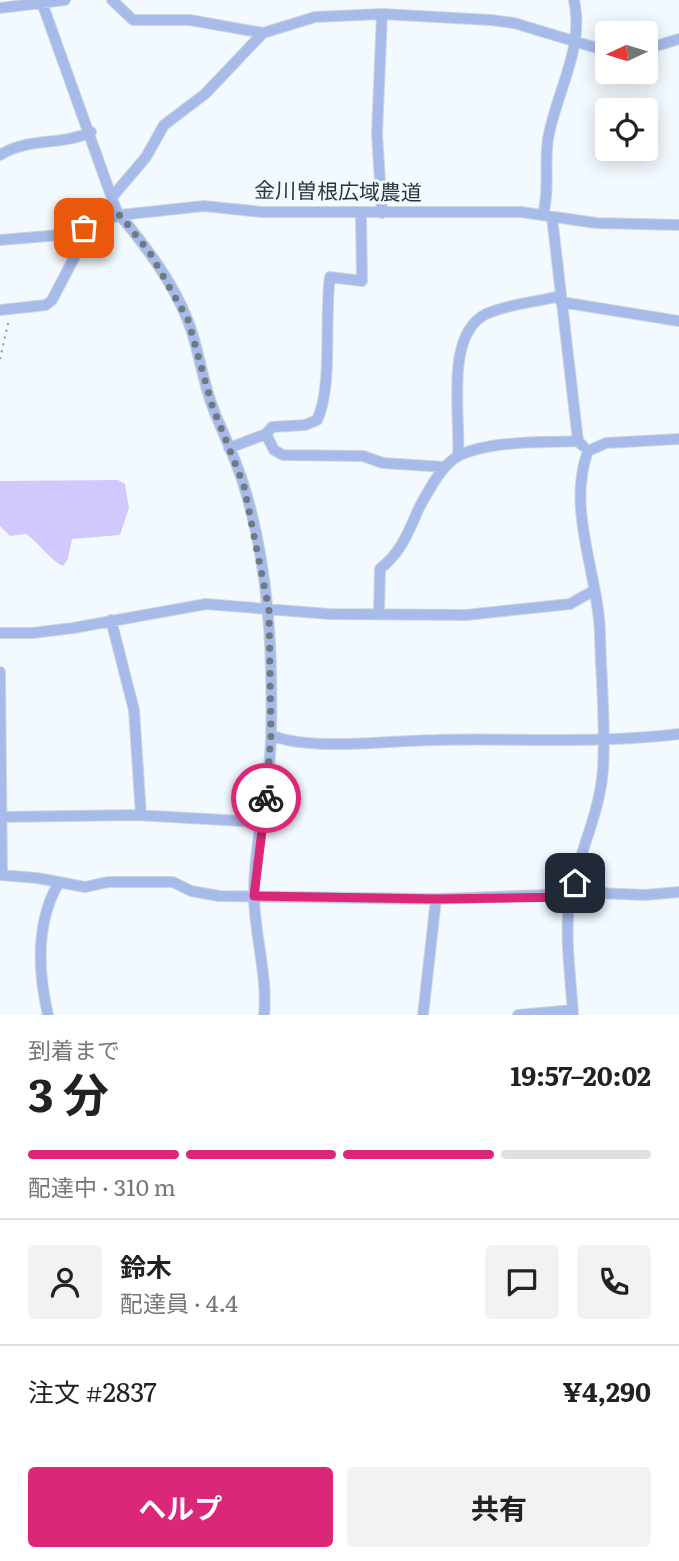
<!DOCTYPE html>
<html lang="ja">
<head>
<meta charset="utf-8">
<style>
	:root { --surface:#fff; --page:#f2f2f2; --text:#222; --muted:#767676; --line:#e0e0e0; --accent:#db2777 }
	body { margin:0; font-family:Literata,"Noto Sans JP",serif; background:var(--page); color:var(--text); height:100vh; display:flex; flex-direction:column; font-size:26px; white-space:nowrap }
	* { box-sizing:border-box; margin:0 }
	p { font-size:23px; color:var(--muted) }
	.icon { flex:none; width:38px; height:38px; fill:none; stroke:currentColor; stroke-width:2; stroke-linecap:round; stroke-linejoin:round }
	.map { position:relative; height:1015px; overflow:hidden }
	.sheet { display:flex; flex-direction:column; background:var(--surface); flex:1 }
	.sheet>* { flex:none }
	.needle { width:46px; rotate:266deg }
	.tools { position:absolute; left:595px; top:21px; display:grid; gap:14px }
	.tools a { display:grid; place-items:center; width:63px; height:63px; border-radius:7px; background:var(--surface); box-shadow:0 4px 18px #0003; font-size:35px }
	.pin { position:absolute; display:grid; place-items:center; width:60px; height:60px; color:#fff; margin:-30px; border-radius:14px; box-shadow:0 4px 10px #0006 }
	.courier { position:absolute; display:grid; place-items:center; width:70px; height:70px; margin:-35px; border:5px solid #db2777; border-radius:50%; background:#fff; color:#222; box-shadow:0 2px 9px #0007 }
	.headline em { font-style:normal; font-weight:700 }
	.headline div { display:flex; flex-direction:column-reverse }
	.headline { display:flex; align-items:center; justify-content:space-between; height:119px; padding:0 28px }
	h1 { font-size:46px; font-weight:700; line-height:52px }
	.bar { display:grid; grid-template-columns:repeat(4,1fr); gap:10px 7px; align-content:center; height:84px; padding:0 28px }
	.bar i { height:9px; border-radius:5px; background:var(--line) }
	.bar .selected { background:var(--accent) }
	.bar p { grid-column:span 4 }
	.line { display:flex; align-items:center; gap:18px; padding:0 28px; border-top:2px solid var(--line) }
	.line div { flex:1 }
	.round { display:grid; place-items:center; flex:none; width:74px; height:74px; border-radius:7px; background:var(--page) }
	.button { display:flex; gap:14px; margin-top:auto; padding:14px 28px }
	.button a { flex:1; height:80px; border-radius:7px; background:var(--accent); color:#fff; font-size:28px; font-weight:700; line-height:80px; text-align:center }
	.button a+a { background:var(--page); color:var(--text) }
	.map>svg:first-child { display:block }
</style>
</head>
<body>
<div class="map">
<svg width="679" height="1015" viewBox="0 0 679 1015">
	<rect width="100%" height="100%" fill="#f3faff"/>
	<!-- green -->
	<path fill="#d1c9fb" d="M118 480 125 484 129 508 120 535 72 539 68 559 63 566C51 561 39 543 26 534L10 536 0 526V481Z"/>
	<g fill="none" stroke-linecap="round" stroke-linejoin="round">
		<!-- minor casing -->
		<g stroke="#ced7dc" stroke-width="12">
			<path id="minor" d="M41 0 118 215
				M112 0 133 20H190L263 33 315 17 382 14 491 20 514 23 607 51
				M0 8 65 0
				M646 49 679 39
				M0 155C28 137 61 146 91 132
				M113 196 146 157 164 125 205 94 263 33
				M382 213 377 134 382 14
				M120 215C146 247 173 282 188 321 199 349 202 380 213 408 223 434 236 459 244 486 269 567 273 653 271 737 270 790 254 841 254 894 254 935 268 974 264 1015
				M543 215C550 188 544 165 548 139 556 92 585 48 574 0
				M552 217 578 441 583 446
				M0 240 60 235 120 215 204 206 262 212H521L596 223 679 225
				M561 302 679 321
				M0 310 46 305 52 300 84 239V228
				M266 434 274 450 283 455 363 456 383 463 445 467
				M229 448 266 434 272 427 305 425 317 420C333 388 324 318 330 277L362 281 361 214
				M458 456C461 417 444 335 486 314 508 304 537 302 560 296
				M379 613 380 569C403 550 408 532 420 506 429 490 442 464 460 455 494 440 541 443 578 441
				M111 620 134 710 141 815
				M0 633H32L73 628 206 604 329 614 466 615 570 604 593 591
				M0 672 2 875
				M271 735C310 752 393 740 437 740 517 738 599 744 679 734
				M3 817 135 815 261 822
				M0 875 37 878 85 887 108 882H173L191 891 219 896 436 899 598 893 645 895 679 892
				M48 1015C38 972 36 923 58 884
				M423 1015 436 899
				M518 1015 573 1010
				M573 1015C571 978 564 935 570 898 578 854 600 814 603 769 606 725 601 679 600 635 599 575 566 510 588 451L606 443 679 439"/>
		</g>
		<!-- path -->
		<path stroke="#8f99a0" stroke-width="2" stroke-dasharray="2 5" stroke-linecap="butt" d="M0 359 9 319"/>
		<!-- minor -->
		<use href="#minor" stroke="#a6bbea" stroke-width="10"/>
	</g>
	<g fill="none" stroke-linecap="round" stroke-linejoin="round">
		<!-- done -->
		<path stroke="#6f7a82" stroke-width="7" stroke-dasharray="0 12.6" d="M84 228 120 215 150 253 188 320 212 405 244 486 269 610 271 735 266 798"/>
		<!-- route -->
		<path stroke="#db2777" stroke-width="9" d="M266 798 254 896 436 899 570 897 575 883"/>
	</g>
	<g text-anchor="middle" stroke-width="6" stroke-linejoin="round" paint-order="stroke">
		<!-- street labels -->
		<g font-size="21" fill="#28353e" stroke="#f3faff">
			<text transform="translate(338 192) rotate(1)" y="7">金川曽根広域農道</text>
		</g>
	</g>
</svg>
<div class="tools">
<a><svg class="needle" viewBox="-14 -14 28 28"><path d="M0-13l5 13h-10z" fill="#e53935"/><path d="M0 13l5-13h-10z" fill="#767676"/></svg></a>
<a><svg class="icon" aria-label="locate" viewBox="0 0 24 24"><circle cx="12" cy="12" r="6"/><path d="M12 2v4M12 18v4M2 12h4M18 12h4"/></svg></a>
</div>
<div class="pin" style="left:84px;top:228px;background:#ea580c"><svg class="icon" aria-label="bag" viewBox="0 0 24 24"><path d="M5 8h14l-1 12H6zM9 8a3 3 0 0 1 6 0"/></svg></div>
<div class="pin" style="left:575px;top:883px;background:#1f2937"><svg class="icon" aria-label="home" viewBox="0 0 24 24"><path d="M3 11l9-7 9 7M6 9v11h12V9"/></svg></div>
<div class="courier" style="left:266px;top:798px"><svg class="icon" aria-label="bike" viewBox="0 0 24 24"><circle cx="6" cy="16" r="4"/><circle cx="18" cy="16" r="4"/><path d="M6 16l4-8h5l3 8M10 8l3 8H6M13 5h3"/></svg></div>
</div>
<section class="sheet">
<div class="headline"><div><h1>3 分</h1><p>到着まで</p></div><em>19:57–20:02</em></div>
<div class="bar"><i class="selected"></i><i class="selected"></i><i class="selected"></i><i></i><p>配達中 · 310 m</p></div>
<div class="line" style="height:126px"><a class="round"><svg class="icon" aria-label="person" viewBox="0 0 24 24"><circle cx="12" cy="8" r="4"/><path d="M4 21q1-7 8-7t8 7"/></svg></a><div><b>鈴木</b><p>配達員 · 4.4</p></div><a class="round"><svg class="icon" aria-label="chat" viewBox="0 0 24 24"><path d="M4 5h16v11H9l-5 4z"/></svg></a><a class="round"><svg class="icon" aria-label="phone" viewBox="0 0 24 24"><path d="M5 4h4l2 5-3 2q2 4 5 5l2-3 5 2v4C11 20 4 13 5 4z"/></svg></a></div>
<div class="line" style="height:91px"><div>注文 #2837</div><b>¥4,290</b></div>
<div class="button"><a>ヘルプ</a><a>共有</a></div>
</section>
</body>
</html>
